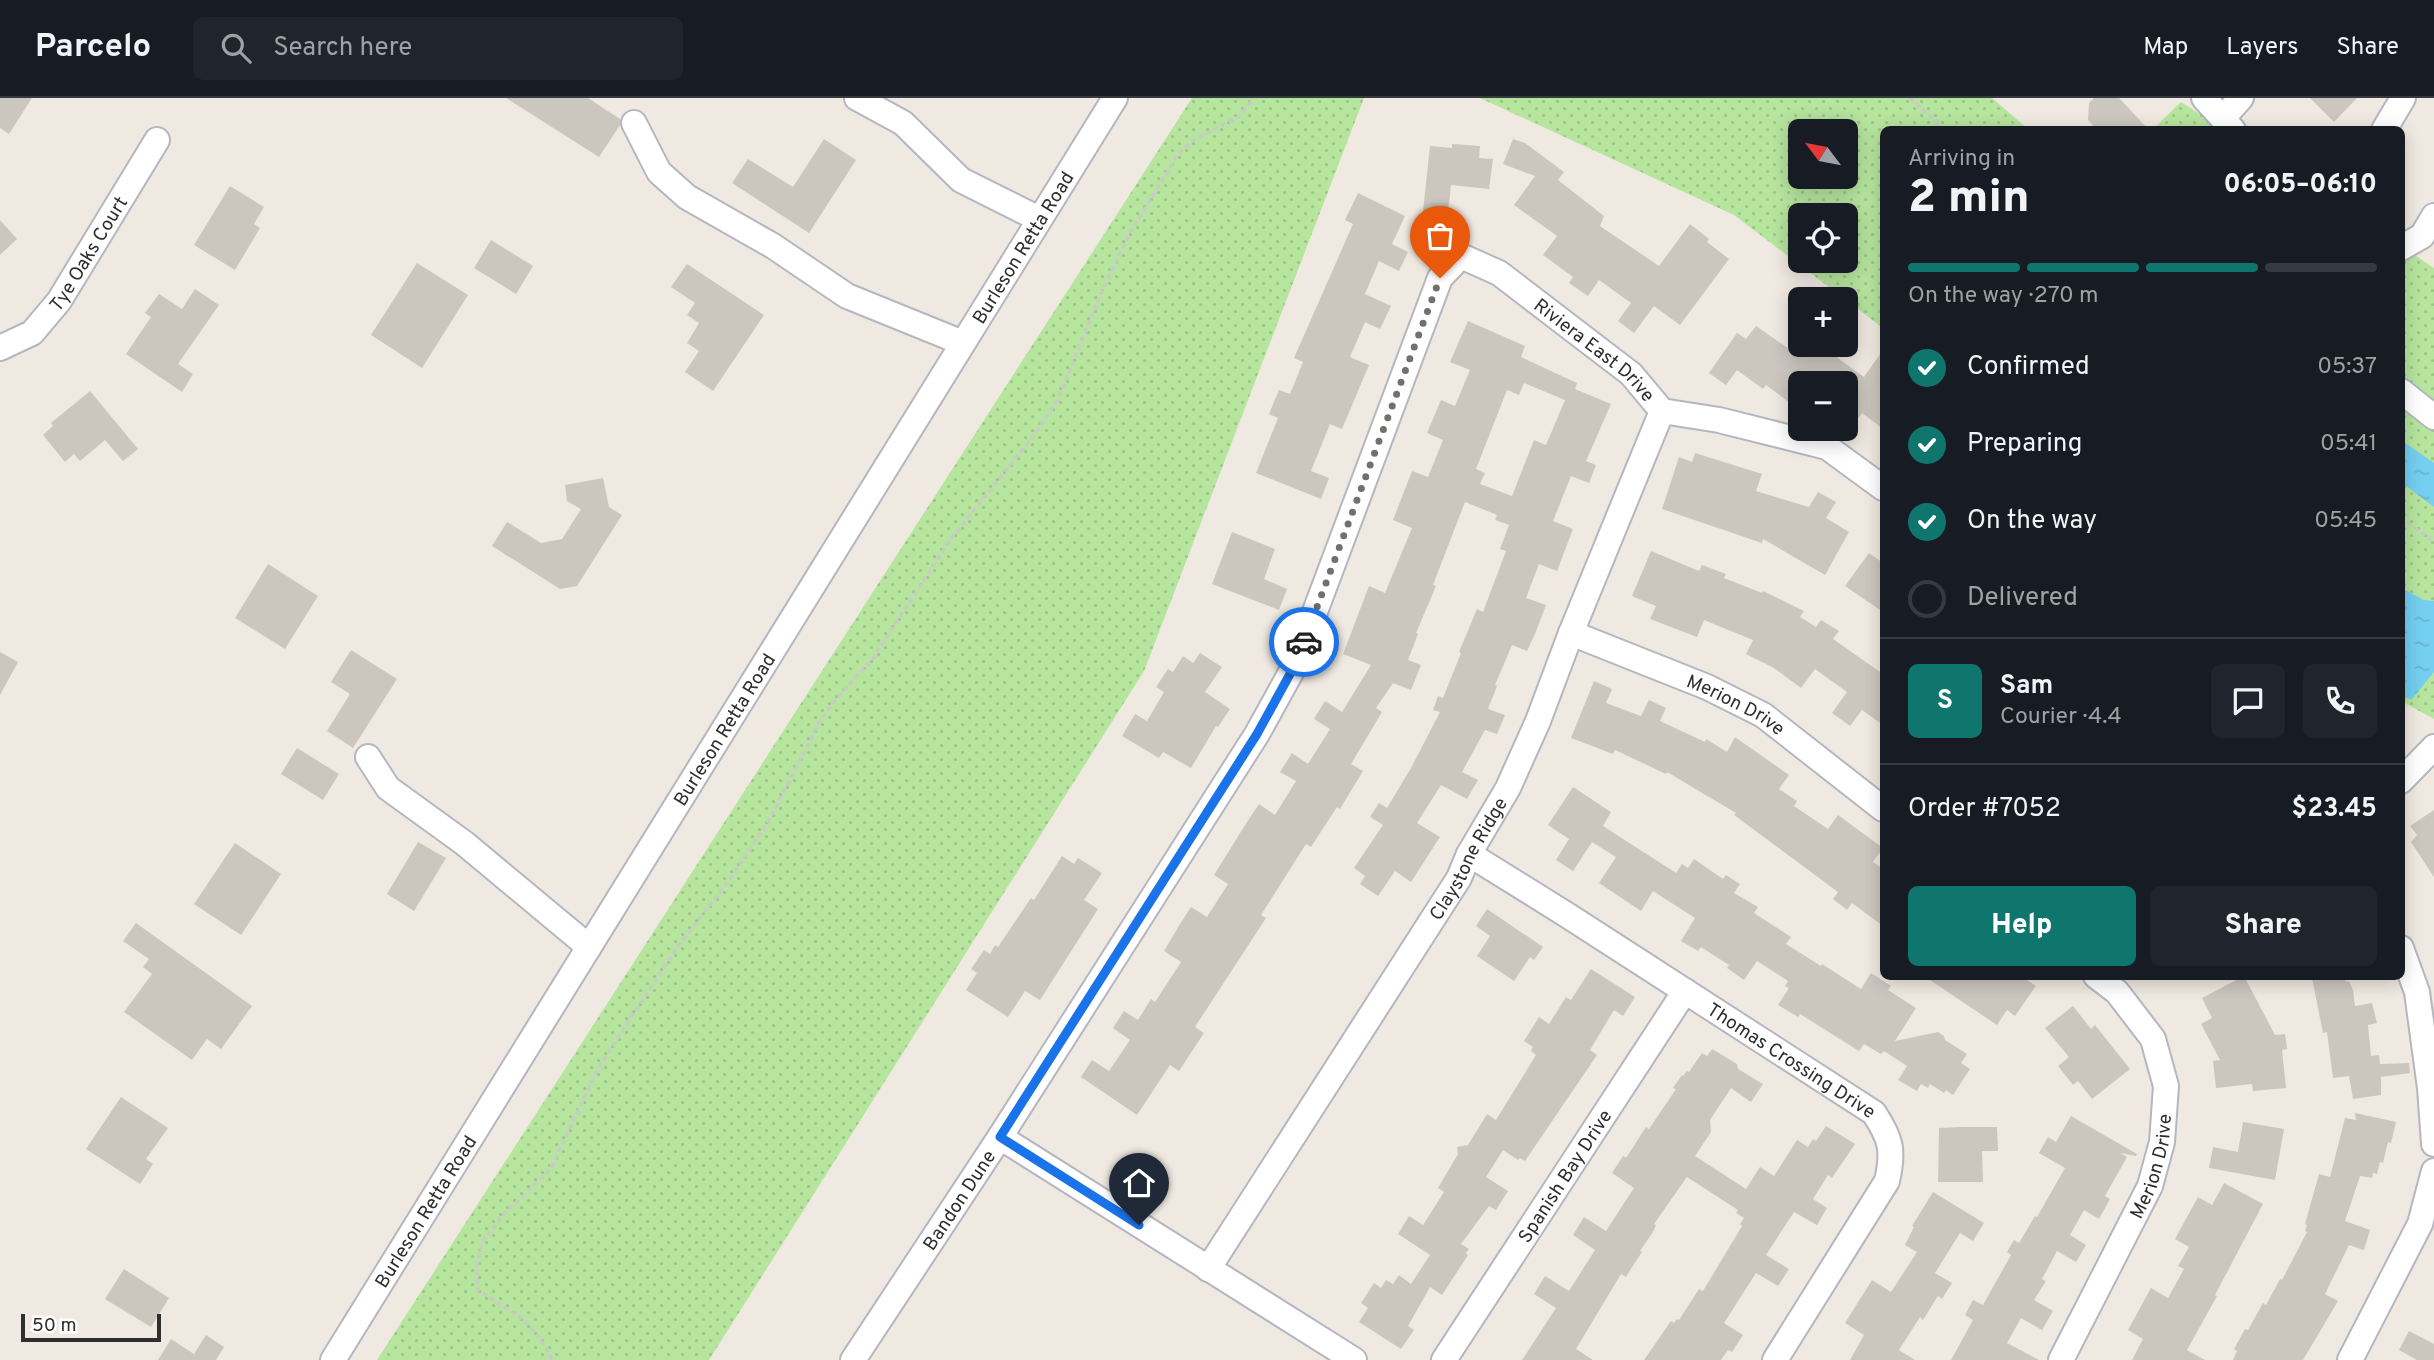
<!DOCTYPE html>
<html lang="en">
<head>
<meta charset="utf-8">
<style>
	:root { --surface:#171b24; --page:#20242c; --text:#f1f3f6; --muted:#9ea1a6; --line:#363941; --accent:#0f766e }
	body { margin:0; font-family:Overpass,sans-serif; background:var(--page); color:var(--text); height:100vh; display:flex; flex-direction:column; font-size:26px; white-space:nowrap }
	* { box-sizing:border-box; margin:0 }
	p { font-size:23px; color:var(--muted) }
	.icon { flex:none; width:38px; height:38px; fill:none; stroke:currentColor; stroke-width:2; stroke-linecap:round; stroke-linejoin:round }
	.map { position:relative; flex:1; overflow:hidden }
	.side { position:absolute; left:1880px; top:28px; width:525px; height:854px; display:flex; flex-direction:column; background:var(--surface); border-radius:10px; box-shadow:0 4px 18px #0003 }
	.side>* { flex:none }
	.needle { width:46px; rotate:302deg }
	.buttons { position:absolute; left:1788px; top:21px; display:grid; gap:14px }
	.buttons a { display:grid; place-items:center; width:70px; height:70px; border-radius:10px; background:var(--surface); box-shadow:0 4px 18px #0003; font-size:35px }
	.scale { position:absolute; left:21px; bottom:18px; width:140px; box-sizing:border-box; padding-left:7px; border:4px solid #2e2e2e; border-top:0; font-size:19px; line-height:24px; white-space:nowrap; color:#2e2e2e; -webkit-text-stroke:5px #fff; paint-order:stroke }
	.pin { position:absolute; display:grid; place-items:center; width:60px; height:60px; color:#fff; margin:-72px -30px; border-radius:50% 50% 50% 0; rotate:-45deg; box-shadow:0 0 7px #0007 }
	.pin .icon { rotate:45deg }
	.courier { position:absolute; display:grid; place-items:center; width:70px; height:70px; margin:-35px; border:5px solid #1a73e8; border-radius:50%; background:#fff; color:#222; box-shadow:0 2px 9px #0007 }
	.summary em { font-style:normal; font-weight:800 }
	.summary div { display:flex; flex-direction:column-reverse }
	.summary { display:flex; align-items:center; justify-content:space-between; height:119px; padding:0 28px }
	h1 { font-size:46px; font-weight:800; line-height:52px }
	.bar { display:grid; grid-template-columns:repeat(4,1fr); gap:10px 7px; align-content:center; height:84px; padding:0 28px }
	.bar i { height:9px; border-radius:5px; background:var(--line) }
	.bar .current { background:var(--accent) }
	.bar p { grid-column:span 4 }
	.line { display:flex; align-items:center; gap:18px; padding:0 28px; border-top:2px solid var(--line) }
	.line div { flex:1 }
	.round { display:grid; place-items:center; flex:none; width:74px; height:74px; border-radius:10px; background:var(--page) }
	ol { padding:0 28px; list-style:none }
	li { display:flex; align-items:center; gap:21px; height:77px }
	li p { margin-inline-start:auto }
	li .icon { padding:7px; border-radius:50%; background:var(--accent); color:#fff; stroke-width:4 }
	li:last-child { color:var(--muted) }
	li i { width:38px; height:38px; border:4px solid var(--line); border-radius:50% }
	.cta { display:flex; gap:14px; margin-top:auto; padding:14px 28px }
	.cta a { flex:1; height:80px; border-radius:10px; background:var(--accent); color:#fff; font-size:28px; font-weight:800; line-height:80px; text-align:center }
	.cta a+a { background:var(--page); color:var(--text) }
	header { display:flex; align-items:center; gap:42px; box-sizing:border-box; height:98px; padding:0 35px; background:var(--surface); border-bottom:2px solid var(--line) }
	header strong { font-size:33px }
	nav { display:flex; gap:38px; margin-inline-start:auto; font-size:24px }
	.search { width:490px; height:63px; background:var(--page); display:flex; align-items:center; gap:18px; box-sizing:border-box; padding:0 24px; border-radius:10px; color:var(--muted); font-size:26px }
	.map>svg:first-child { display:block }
</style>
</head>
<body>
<header>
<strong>Parcelo</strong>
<div class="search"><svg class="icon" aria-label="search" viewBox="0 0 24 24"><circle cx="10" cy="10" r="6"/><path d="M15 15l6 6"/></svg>Search here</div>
<nav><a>Map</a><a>Layers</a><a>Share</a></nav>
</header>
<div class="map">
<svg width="2434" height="1262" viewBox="0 0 2434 1262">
	<defs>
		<pattern id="grass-dots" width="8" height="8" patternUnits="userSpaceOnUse" patternTransform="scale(1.75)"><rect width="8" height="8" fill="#b6e59e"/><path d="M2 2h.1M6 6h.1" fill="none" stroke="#9dc588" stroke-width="1.8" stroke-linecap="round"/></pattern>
		<pattern id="water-ripples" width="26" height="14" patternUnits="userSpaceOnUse" patternTransform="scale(1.75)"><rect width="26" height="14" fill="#75cff0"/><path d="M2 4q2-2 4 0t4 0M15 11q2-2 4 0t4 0" fill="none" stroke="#66b2ce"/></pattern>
	</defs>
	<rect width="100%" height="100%" fill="#efe9e1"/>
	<!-- grass -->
	<path fill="url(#grass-dots)" fill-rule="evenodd" d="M1192 0H1364L1144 573 709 1262H377Z
		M1480 0H1992L2028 31 1883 32V230L1734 117ZM1801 33H1846V79H1801ZM1801 117H1846V163H1801Z
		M2181 4 2223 31 2152 32Z
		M2401 148 2434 170V621L2401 603Z"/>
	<!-- water -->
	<path fill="url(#water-ripples)" d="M2401 342 2434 365V409L2401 384Z
		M2401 490 2424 502 2434 503V574L2412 601 2401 599Z"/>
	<!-- building -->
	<path fill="#cbc7bf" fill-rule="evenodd" d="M0 0H32L9 36 0 30Z
		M506 0H588L620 21V27L599 59Z
		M2094 0H2119L2149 32H2097L2088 22 2089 5Z
		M2310 0H2357L2334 24Z
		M824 41 856 62 809 135 732 85 748 61 793 89Z
		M1513 41 1525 45 1564 74 1558 82 1604 118 1600 128 1659 168 1690 126 1709 141 1707 144 1729 161 1680 227 1654 208 1634 235 1618 223 1631 205 1599 182 1588 198 1569 185 1573 179 1543 157 1557 138 1514 107 1535 78 1503 66Z
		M1452 46 1480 48 1479 60 1493 61 1489 91 1451 87 1448 115 1423 113 1430 48 1452 50Z
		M230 88 264 109 254 126 260 130 235 172 194 147Z
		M1358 95 1405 118 1392 146 1408 154 1399 173 1379 163 1365 196 1391 208 1380 231 1365 224 1350 259 1369 267 1342 331 1330 326 1311 373 1329 380 1321 401 1256 375 1278 320 1269 316 1279 292 1290 296 1303 264 1294 260 1353 126 1345 122Z
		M0 122 17 141 0 157Z
		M491 142 533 168 516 196 474 170Z
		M417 165 468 197 422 270 371 237Z
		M687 166 764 217 713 293 685 274 699 253 687 245 699 225 687 217 695 205 671 189Z
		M195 191 219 207 178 266 193 276 182 294 126 256 151 219 145 215 159 196 182 211Z
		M1468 223 1525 248 1521 259 1577 285 1575 291 1611 306 1586 363 1596 367 1589 385 1571 378 1553 423 1573 431 1557 473 1539 466 1526 500 1546 507 1535 536 1527 553 1512 547 1495 587 1497 588 1488 611 1505 617 1497 636 1485 632 1462 674 1478 682 1467 701 1441 687 1417 725 1440 739 1411 784 1395 773 1378 798 1360 786 1365 778 1354 770 1383 727 1370 719 1379 705 1387 710 1411 670 1440 614 1433 612 1438 598 1443 600 1461 555 1459 554 1477 511 1483 514 1506 453 1500 451 1509 427 1495 422 1497 417 1465 404 1433 487 1436 488 1416 535 1418 536 1408 562 1421 567 1411 592 1393 585 1376 610 1382 614 1351 666 1363 673 1340 711 1337 709 1311 749 1306 746 1261 817 1266 820 1195 929 1204 935 1179 973 1170 967 1137 1017 1081 979 1092 962 1109 973 1130 942 1113 930 1124 913 1138 922 1151 901 1155 904 1181 864 1164 853 1180 826 1191 809 1207 819 1228 786 1214 777 1247 724 1259 706 1275 717 1296 683 1280 674 1292 655 1308 666 1330 631 1314 621 1325 603 1342 614 1371 567 1343 556 1369 488 1385 495 1412 430 1393 422 1412 373 1428 379 1443 342 1427 335 1441 302 1455 308 1470 272 1450 264ZM1524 285 1565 302 1546 347 1534 342 1512 398 1480 386 1485 375 1476 371 1507 292 1519 297Z
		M1756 228 1799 258 1807 247 1820 255 1824 250 1864 279 1883 252V331L1862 315 1846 336V285H1801V290L1790 305 1766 287 1763 291 1737 272 1726 287 1709 275 1737 235 1746 241Z
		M90 293 138 351 123 363 105 342 80 363 74 356 65 364 43 337 53 328 51 325Z
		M1695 355 1762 376 1756 393 1809 409 1818 394 1836 404 1826 420 1849 434 1825 477 1763 441 1762 445 1662 411 1679 359 1692 364Z
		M603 380 609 409 622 417 577 488 560 491 492 448 507 424 541 445 562 441 581 411 567 403 565 387Z
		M1232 434 1275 451 1264 481 1287 491 1279 512 1212 486Z
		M1651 453 1699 473 1702 467 1726 476 1724 480 1762 495 1763 493 1804 513 1800 519 1816 529 1821 522 1839 533 1833 541 1883 576V627L1862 612 1850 628 1832 615 1847 594 1815 571 1801 590 1774 570 1746 556 1753 542 1704 522 1697 539 1650 521 1656 508 1632 498Z
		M1869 455 1883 465V514L1845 488Z
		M268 466 318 498 285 551 235 520Z
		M351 552 397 581 353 650 327 633 350 596 331 584Z
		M0 554 18 564 0 597Z
		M1200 555 1222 569 1205 594 1230 611 1218 629 1216 628 1191 670 1163 654 1159 660 1122 638 1135 616 1147 623 1164 594 1156 589 1168 571 1173 574 1183 558 1193 565Z
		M1594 583 1612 591 1606 605 1641 618 1649 602 1666 610 1660 623 1705 644 1706 641 1727 654 1735 639 1789 677 1779 691 1797 703 1794 708 1828 731 1838 717 1883 750 1873 764 1883 771V828L1852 805 1847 812 1833 801 1838 794 1734 717 1736 715 1667 674 1666 676 1615 652 1613 656 1571 640Z
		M297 650 339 676 323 702 281 676Z
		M1573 689 1611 714 1603 728 1676 775 1682 766 1688 770 1694 761 1723 781 1726 777 1740 786 1734 795 1758 809 1754 815 1791 839 1786 846 1821 868 1822 866 1861 891 1871 875 1891 888 1888 892 1916 910 1895 943 1938 934 1944 938 1945 942 1967 956 1961 965 1970 971 1953 997 1946 992 1944 995 1930 986 1928 990 1921 986 1917 993 1898 982 1907 968 1884 953 1881 956 1864 946 1859 953 1800 916 1798 919 1778 907 1789 890 1785 888 1788 883 1757 863 1744 882 1727 870 1729 867 1701 849 1698 853 1681 843 1695 820 1653 793 1641 813 1599 785 1616 759 1592 744 1573 773 1556 762 1569 741 1548 727Z
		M2434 712V779L2411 744 2417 737 2410 728Z
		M418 744 446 760 414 813 387 796Z
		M235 745 281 776 241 837 194 806Z
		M1062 758 1074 766 1078 760 1102 775 1084 802 1098 811 1040 902 1025 893 1008 919 966 892 977 875 971 871 984 852 990 856 995 847 998 849 1031 800 1034 802Z
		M1487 811 1543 849 1534 862 1530 859 1514 883 1477 858 1490 838 1476 828Z
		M136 825 252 908 221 951 207 941 192 962 124 914 152 876 143 869 149 861 123 843Z
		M1591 871 1635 899 1623 918 1614 912 1590 952 1597 957 1525 1063 1520 1060 1518 1062 1503 1052 1486 1079 1508 1093 1496 1112 1489 1108 1461 1146 1469 1151 1466 1155 1468 1157 1442 1197 1430 1189 1408 1228 1414 1232 1401 1251 1359 1224 1368 1210 1361 1205 1374 1185 1381 1190 1386 1182 1393 1186 1399 1177 1411 1186 1430 1157 1398 1136 1409 1118 1423 1127 1444 1094 1438 1090 1458 1056 1457 1049 1468 1047 1487 1016 1496 1022 1536 957 1531 953 1533 949 1524 943 1539 919 1549 926 1566 899 1571 902Z
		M1924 878H2021L2036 888 2015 918 2007 912 1997 927Z
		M2244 878 2275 937 2285 936 2287 951 2282 952 2286 990 2253 993 2252 986 2216 990 2213 963 2220 962 2201 926 2212 920 2202 900Z
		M2322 878H2345L2346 884 2349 883 2353 892 2355 908 2372 905 2377 925 2368 927 2371 958 2379 957 2380 966 2409 965 2410 975 2381 979V997L2353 1001 2349 978 2333 980 2327 934 2323 935 2312 880Z
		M2073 908 2091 931 2095 927 2130 971 2092 1001 2078 983 2073 987 2058 968 2069 959 2045 930Z
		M1712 951 1737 966 1738 971 1763 986 1751 1004 1731 990 1710 1022 1711 1034 1695 1058 1746 1091 1760 1069 1774 1078 1797 1042 1808 1049 1813 1041 1816 1043 1826 1028 1855 1046 1832 1080 1828 1077 1813 1101 1827 1110 1817 1127 1794 1114 1766 1157 1789 1171 1778 1188 1756 1175 1724 1225 1743 1237 1732 1254 1728 1252 1721 1262H1644L1671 1223 1674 1225 1677 1221 1679 1222 1699 1191 1703 1193 1742 1128 1740 1126 1744 1120 1736 1115 1738 1112 1687 1079 1654 1126 1656 1127 1653 1134 1640 1153 1642 1154 1634 1166 1626 1179 1621 1176 1576 1251 1593 1262H1522L1556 1210 1534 1196 1545 1178 1569 1193 1595 1152 1573 1137 1584 1119 1606 1133 1634 1090 1612 1075 1623 1058 1626 1060 1646 1029 1649 1031 1676 991 1673 990 1682 977 1683 978 1687 973 1689 974 1702 955 1707 958Z
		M121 999 168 1030 146 1061 153 1066 140 1086 86 1051Z
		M2355 1015 2396 1024 2391 1045 2388 1044 2383 1065 2380 1064 2377 1076 2373 1075 2372 1080 2360 1078 2345 1123 2370 1132 2364 1152 2349 1147 2325 1196 2338 1203 2303 1262H2233L2237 1253 2234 1251 2245 1231 2248 1232 2263 1205 2266 1207 2280 1181 2282 1182 2307 1134 2305 1133 2307 1127 2305 1126 2319 1076 2330 1079 2345 1020 2356 1022Z
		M2071 1018 2137 1056 2136 1058 2120 1055 2127 1059 2105 1098 2110 1101 2099 1121 2084 1112 2070 1137 2086 1147 2076 1164 2057 1153 2042 1181 2046 1183 2034 1202 2053 1213 2042 1232 2021 1220 2007 1245 2039 1262H1951L1973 1222 1965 1217 1973 1202 1983 1207 2011 1157 2007 1154 2014 1142 2019 1145 2035 1118 2037 1119 2065 1070 2039 1055 2048 1039 2056 1044Z
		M2243 1024 2284 1031 2275 1082 2209 1070 2213 1049 2238 1054Z
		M1959 1029H1997L1998 1053H1982L1983 1084H1938L1939 1030Z
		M2224 1085 2263 1106 2215 1197 2217 1198 2187 1252 2205 1262H2132L2143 1241 2128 1232 2151 1190 2168 1200 2184 1171 2178 1168 2189 1149 2175 1141 2198 1099 2212 1107Z
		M1933 1094 1984 1125 1973 1143 1960 1135 1935 1175 1952 1185 1942 1201 1938 1198 1923 1222 1920 1219 1899 1252 1915 1262H1850L1864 1237 1845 1225 1872 1182 1891 1194 1917 1154 1905 1147 1914 1129 1912 1128Z
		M124 1171 169 1200 151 1229 105 1201Z
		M2409 1233 2434 1246V1262H2417L2399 1252Z
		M206 1237 224 1249 216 1262H158L171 1241 194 1256Z"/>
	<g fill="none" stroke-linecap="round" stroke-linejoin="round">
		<!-- minor casing -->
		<g stroke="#b4b7c1" stroke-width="28">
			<g id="minor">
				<path d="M857 0 903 25 961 82 1039 121"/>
				<path d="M2204 0 2233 32"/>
				<path d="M2223 20 2241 0"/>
				<path d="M634 25 659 74 687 99 773 148 847 198 963 245"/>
				<path d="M2384 32 2403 0"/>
				<path d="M2401 150 2422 138 2434 118"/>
				<path id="s1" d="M0 250 32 235 59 203 157 42"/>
				<path d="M2401 293 2434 319"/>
				<path id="s2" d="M1571 535 1707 589 1763 617 1883 711"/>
				<path d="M368 659 388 690 464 745 589 849"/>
				<path d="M2401 683 2434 649"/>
				<path id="s3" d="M1469 756 1567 817 1874 1015C1891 1041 1894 1052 1887 1083L1775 1262"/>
				<path d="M2401 850 2417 894 2430 990 2434 1046"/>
				<path d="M1000 1039 1354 1262"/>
				<path id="s4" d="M1208 1171 1459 780 1469 756 1508 690 1538 623 1571 535 1662 313"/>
				<path id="s5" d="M333 1262 1115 0"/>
				<path id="s6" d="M853 1262 1000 1039 1257 636 1295 567 1440 180 1461 158 1499 175 1631 276 1662 313 1719 322 1827 349 1883 390"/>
				<path id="s7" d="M1444 1262 1685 893"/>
				<path id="s8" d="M2061 1262 2150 1088 2162 1044 2166 988 2153 941 2117 894 2096 878"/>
				<path d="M2350 1262 2420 1126 2434 1073"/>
			</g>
		</g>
		<!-- path -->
		<path stroke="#c9c9c9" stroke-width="3.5" stroke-dasharray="5 3.5" stroke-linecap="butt" d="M1910 0 1946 32
			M2401 419 2434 444
			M552 1262C532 1222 515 1215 478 1193L477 1167 482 1144 505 1115 550 1072 599 969 678 848 731 780 770 721 820 623 836 601 872 562 950 442 1032 340 1057 303 1105 186 1130 135 1178 56 1193 42 1238 19 1254 0"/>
		<!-- minor -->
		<use href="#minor" stroke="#fff" stroke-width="24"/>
	</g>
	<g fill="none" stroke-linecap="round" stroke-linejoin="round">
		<!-- done -->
		<path stroke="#726f6d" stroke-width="7" stroke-dasharray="0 12.6" d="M1304 544 1440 180"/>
		<!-- route -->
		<path stroke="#1a73e8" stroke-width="9" d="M1139 1127 1000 1039 1257 636 1295 567 1304 544"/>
	</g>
	<g text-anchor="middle" stroke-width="7" stroke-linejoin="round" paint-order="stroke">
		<!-- street labels -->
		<g font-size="19" fill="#2e2e2e" stroke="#fff">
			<text dy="7" stroke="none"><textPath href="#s5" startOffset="1309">Burleson Retta Road</textPath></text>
			<text dy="7" stroke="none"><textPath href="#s1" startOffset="133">Tye Oaks Court</textPath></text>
			<text dy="7" stroke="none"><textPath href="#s6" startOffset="1432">Riviera East Drive</textPath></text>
			<text dy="7" stroke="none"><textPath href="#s2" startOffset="180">Merion Drive</textPath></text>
			<text dy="7" stroke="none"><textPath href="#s5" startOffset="742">Burleson Retta Road</textPath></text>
			<text dy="7" stroke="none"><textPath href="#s4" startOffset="486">Claystone Ridge</textPath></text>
			<text dy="7" stroke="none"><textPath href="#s3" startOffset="383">Thomas Crossing Drive</textPath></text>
			<text dy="7" stroke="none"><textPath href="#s8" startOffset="215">Merion Drive</textPath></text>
			<text dy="7" stroke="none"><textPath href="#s7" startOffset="220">Spanish Bay Drive</textPath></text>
			<text dy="7" stroke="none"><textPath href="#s6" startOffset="192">Bandon Dune</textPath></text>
			<text dy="7" stroke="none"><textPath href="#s5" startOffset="175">Burleson Retta Road</textPath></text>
		</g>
	</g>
</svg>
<div class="buttons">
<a><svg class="needle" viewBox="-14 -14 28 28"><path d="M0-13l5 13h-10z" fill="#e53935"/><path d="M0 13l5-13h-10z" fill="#9ea1a6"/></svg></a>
<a><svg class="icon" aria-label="locate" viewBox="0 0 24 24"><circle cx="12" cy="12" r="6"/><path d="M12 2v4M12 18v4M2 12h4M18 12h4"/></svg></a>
<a>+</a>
<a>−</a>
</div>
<div class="scale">50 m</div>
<div class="pin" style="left:1440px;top:180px;background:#ea580c"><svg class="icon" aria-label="bag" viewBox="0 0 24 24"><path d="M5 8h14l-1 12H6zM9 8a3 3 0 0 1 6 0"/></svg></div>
<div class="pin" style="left:1139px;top:1127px;background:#1f2937"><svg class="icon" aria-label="home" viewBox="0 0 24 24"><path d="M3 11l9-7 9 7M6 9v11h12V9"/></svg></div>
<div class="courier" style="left:1304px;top:544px"><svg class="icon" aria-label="car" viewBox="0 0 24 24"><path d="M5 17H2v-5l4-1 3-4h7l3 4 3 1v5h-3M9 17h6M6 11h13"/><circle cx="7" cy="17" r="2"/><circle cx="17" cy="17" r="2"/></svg></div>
<section class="side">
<div class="summary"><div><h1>2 min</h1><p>Arriving in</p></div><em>06:05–06:10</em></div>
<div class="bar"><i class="current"></i><i class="current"></i><i class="current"></i><i></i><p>On the way · 270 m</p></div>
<ol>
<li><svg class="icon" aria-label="check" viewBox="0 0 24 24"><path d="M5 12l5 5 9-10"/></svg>Confirmed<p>05:37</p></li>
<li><svg class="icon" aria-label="check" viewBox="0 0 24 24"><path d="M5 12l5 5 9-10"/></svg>Preparing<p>05:41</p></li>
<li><svg class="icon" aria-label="check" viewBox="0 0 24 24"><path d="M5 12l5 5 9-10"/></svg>On the way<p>05:45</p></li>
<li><i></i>Delivered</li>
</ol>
<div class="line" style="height:126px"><b class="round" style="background:var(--accent);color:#fff">S</b><div><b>Sam</b><p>Courier · 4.4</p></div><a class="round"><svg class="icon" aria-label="chat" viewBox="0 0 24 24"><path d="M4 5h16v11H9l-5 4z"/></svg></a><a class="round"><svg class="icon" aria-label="phone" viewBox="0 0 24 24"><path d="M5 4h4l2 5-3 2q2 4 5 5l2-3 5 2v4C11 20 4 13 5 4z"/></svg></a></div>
<div class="line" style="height:91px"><div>Order #7052</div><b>$23.45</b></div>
<div class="cta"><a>Help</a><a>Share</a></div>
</section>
</div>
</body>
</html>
